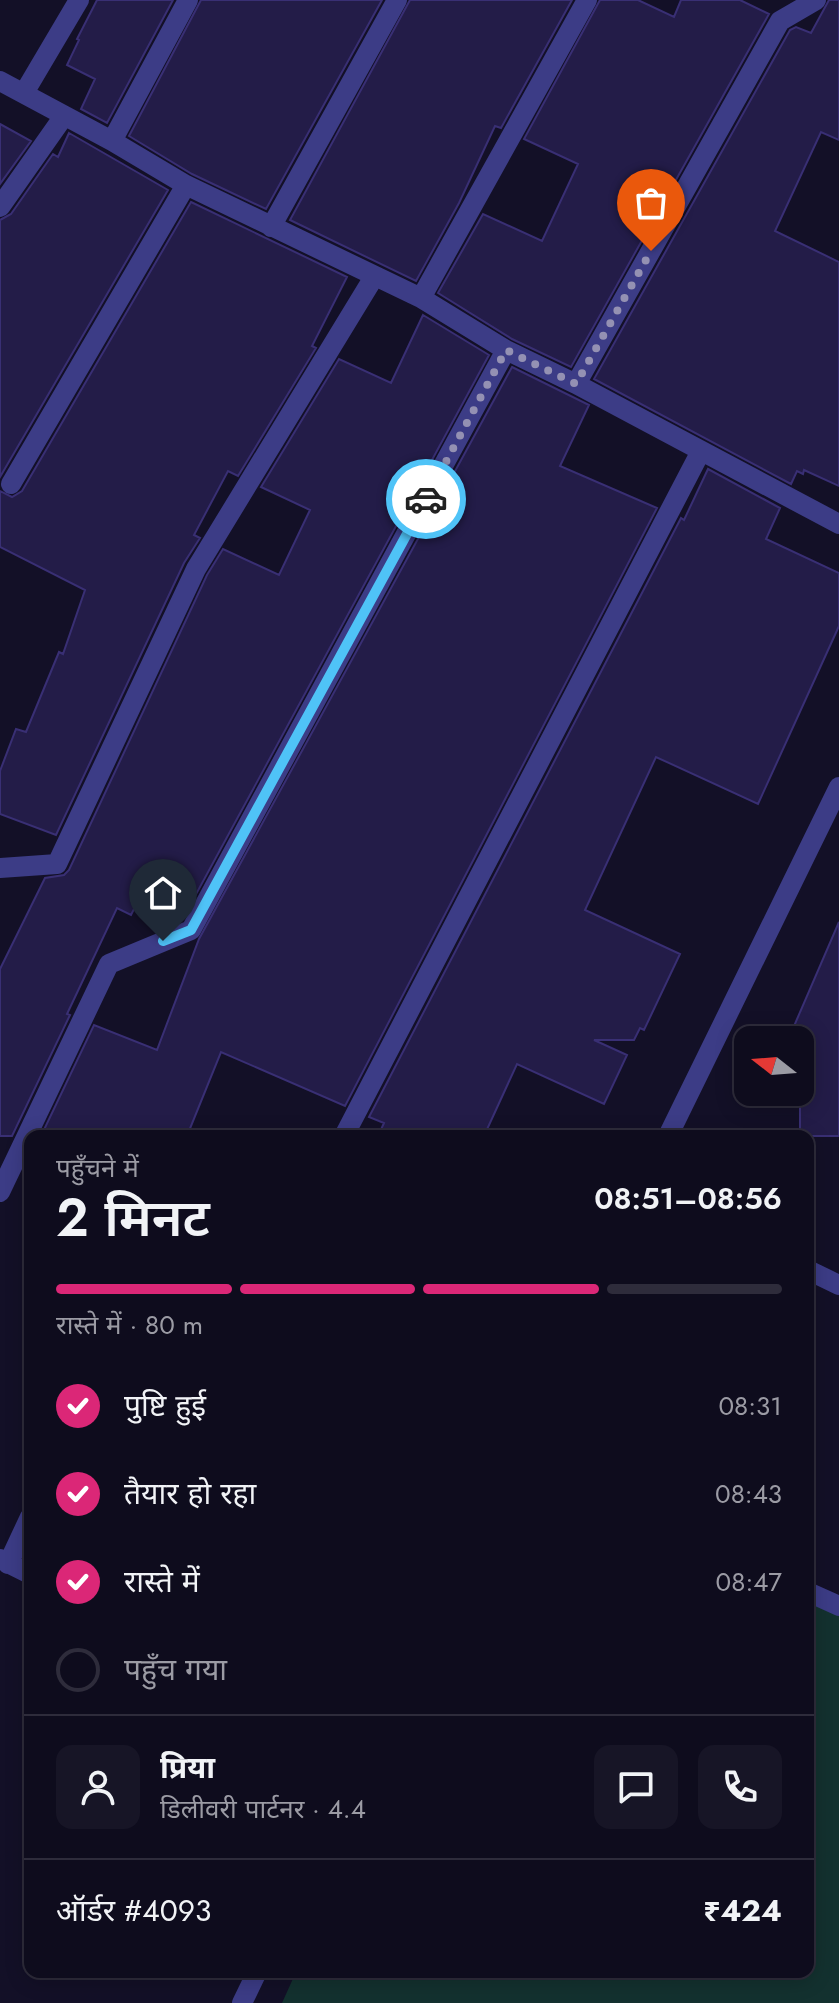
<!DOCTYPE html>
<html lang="hi">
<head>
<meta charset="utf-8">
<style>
	:root { --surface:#0e0c1d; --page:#171526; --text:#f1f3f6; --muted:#9b9ba4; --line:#2e2c3b; --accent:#db2777 }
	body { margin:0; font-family:Jost,"Noto Sans Devanagari",sans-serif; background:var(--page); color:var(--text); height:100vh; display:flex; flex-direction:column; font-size:30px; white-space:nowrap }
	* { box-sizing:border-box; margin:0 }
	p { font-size:26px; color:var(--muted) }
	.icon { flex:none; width:44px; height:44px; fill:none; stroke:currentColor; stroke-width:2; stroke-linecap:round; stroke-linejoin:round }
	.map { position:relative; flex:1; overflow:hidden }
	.panel { position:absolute; left:24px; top:1130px; width:790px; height:848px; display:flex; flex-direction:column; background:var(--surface); border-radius:16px; box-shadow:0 4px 20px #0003,0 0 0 2px var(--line) }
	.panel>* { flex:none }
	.needle { width:52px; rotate:287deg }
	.buttons { position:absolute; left:734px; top:1026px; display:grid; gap:16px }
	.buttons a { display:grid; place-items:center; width:80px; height:80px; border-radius:16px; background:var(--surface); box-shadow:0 4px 20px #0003,0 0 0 2px var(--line); font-size:40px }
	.pin { position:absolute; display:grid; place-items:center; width:68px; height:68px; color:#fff; margin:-82px -34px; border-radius:50% 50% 50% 0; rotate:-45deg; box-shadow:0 0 8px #0007 }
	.pin .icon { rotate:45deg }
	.courier { position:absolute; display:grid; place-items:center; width:80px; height:80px; margin:-40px; border:6px solid #4fc3f7; border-radius:50%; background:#fff; color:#222; box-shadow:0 2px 10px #0007 }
	.overview em { font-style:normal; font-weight:600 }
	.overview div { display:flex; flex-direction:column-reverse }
	.overview { display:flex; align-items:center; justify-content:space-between; height:136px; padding:0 32px }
	h1 { font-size:52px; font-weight:600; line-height:60px }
	.bar { display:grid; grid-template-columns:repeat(4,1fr); gap:12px 8px; align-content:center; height:96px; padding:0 32px }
	.bar i { height:10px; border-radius:6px; background:var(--line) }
	.bar .current { background:var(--accent) }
	.bar p { grid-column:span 4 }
	.line { display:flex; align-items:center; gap:20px; padding:0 32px; border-top:2px solid var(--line) }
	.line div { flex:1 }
	.round { display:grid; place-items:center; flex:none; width:84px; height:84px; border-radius:16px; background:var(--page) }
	ol { padding:0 32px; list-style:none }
	li { display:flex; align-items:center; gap:24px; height:88px }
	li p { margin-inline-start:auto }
	li .icon { padding:8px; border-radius:50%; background:var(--accent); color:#fff; stroke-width:4 }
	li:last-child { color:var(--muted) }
	li i { width:44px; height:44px; border:4px solid var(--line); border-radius:50% }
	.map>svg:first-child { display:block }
</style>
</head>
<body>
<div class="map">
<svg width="839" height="2003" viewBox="0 0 839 2003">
	<rect width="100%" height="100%" fill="#131027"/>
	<!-- green -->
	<path fill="#13312f" d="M808 1599 839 1613V2003H282L296 1972H808Z"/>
	<!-- building -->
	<path fill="#231c48" stroke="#392f74" stroke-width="2" d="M97 0H173L107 123 81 109 95 79 67 65 79 40 77 39Z
		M201 0H382L266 209 192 174 129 136Z
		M410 0H572L501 128 495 126 459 203 416 281 290 220Z
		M600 0H638L674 17 681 0H740L769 14 571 367 512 339 438 293 483 214 542 241 578 164 524 139Z
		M829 0H839V140L821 132 775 231 839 262V486L804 470 803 474 797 471 791 484 594 379 790 30 796 27 811 33Z
		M0 124 31 141 0 184Z
		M69 133 168 190 0 477V220L11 214 53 154 58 157Z
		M191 202 347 277 312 346 316 348 238 476 228 471 194 535 200 538 184 563 56 835 0 814V771L16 729 26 732 59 652 63 654 85 590 0 547V491L12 497 22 491Z
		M423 315 489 355 182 920 169 925 134 909 131 915 117 908 67 1014 70 1015 12 1136H0V969L45 878 64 875 69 870 207 575 223 549 279 575 310 510 261 487 339 359 391 383Z
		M512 367 589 405 560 466 657 508 345 1106 221 1052 187 1136H41L94 1025 157 1050 199 939Z
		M708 469 780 508 766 539 839 573V626L758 804 656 757 585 910 680 954 644 1030 640 1028 634 1040H594L627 1055 604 1104 517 1064 484 1136H378L384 1123 369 1117 681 518 684 520Z
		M839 922V1136H800V1040H788Z"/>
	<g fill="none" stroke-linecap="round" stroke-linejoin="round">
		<!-- street -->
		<path stroke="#3c3c86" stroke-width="20" d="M0 81 112 141 186 185 421 298 506 350 576 384 839 524
			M24 93 79 0
			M112 141 188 0
			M0 207 64 116
			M271 227 397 0
			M421 298 587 0
			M576 384 780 21 816 0
			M11 484 186 185
			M0 868 57 864 196 569 374 277
			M344 1136 701 451
			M668 1136 839 787
			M0 1192 109 964 191 930 506 350
			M808 1270 839 1285
			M0 1559 30 1574
			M8 1564 30 1517
			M808 1592 839 1606
			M242 2003 257 1972"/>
	</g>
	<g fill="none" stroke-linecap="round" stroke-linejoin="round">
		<!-- done -->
		<path stroke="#9491b3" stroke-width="8" stroke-dasharray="0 14.4" d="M426 499 506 350 576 384 651 251"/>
		<!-- route -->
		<path stroke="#4fc3f7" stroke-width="10" d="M163 941 191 930 426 499"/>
	</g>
</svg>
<div class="buttons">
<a><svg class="needle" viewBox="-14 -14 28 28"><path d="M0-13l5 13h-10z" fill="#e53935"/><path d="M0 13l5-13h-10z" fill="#9b9ba4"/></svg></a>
</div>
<div class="pin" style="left:651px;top:251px;background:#ea580c"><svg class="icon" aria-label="bag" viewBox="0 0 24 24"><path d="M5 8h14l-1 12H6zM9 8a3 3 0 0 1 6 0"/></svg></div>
<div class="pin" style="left:163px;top:941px;background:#1f2937"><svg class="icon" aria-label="home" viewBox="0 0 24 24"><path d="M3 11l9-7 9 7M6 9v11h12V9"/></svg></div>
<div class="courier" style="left:426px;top:499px"><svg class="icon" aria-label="car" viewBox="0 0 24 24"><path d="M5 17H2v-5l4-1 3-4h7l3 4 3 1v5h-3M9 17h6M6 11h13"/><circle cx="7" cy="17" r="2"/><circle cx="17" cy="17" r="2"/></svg></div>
<section class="panel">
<div class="overview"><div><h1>2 मिनट</h1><p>पहुँचने में</p></div><em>08:51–08:56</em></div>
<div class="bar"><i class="current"></i><i class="current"></i><i class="current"></i><i></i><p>रास्ते में · 80 m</p></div>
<ol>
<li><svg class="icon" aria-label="check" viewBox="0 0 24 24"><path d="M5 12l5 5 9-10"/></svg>पुष्टि हुई<p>08:31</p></li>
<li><svg class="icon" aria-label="check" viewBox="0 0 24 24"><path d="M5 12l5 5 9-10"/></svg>तैयार हो रहा<p>08:43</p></li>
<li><svg class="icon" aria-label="check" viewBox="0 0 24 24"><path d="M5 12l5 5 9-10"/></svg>रास्ते में<p>08:47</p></li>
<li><i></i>पहुँच गया</li>
</ol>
<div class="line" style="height:144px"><a class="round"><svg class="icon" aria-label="person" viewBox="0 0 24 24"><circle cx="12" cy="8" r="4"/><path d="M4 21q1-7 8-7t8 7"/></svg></a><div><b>प्रिया</b><p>डिलीवरी पार्टनर · 4.4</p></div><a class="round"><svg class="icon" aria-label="chat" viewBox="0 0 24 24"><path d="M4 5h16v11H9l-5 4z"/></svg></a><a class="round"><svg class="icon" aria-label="phone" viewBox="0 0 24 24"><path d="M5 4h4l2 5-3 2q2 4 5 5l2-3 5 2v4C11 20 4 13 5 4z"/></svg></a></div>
<div class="line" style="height:104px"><div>ऑर्डर #4093</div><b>₹424</b></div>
</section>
</div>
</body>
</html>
